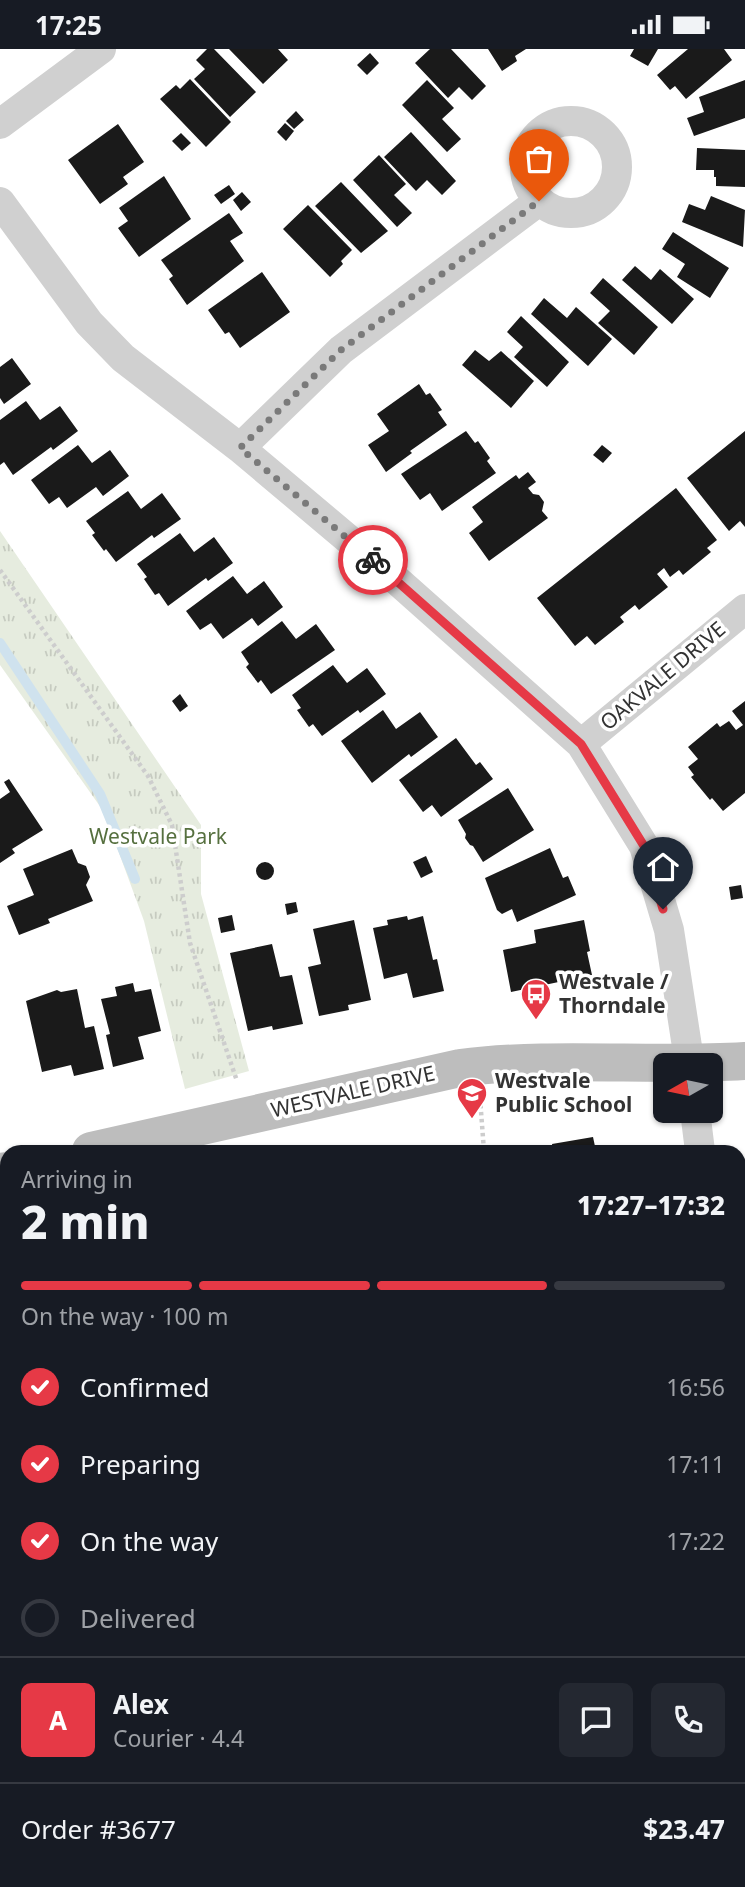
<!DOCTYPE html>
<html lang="en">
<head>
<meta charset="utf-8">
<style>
	:root { --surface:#171b24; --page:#242831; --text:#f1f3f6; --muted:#9ea1a6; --line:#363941; --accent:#e63946 }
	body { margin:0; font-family:"Noto Sans",sans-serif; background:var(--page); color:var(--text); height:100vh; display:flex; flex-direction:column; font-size:26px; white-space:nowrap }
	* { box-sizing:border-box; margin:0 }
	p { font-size:23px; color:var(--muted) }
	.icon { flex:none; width:38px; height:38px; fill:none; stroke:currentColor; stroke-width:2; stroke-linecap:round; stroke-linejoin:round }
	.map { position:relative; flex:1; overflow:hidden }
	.panel { position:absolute; left:0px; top:1096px; width:746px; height:744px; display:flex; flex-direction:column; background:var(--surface); border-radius:21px 21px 0 0; box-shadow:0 2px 5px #0004 }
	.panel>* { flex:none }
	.needle { width:46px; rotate:261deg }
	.tools { position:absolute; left:653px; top:1004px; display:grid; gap:14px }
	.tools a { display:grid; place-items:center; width:70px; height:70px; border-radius:10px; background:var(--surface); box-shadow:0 2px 5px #0004; font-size:35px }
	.pin { position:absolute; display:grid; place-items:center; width:60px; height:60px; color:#fff; margin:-72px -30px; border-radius:50% 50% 50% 0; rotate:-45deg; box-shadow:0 0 7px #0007 }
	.pin .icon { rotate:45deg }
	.courier { position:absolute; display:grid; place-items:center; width:70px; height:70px; margin:-35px; border:5px solid #e63946; border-radius:50%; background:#fff; color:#222; box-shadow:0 2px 9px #0007 }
	.headline em { font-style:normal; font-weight:800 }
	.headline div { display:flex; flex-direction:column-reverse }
	.headline { display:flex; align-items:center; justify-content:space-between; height:119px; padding:0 21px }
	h1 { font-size:46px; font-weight:800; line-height:52px }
	.bar { display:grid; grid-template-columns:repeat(4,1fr); gap:10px 7px; align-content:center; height:84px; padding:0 21px }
	.bar i { height:9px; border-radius:5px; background:var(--line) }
	.bar .current { background:var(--accent) }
	.bar p { grid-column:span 4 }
	.line { display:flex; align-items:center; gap:18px; padding:0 21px; border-top:2px solid var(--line) }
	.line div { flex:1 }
	.round { display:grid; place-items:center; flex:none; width:74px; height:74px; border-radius:10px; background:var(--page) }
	ol { padding:0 21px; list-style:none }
	li { display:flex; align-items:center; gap:21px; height:77px }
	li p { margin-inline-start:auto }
	li .icon { padding:7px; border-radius:50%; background:var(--accent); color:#fff; stroke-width:4 }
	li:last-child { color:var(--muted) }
	li i { width:38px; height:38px; border:4px solid var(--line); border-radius:50% }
	.status { display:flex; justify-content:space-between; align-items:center; height:49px; padding:0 35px; background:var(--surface); direction:ltr }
	.status svg { height:19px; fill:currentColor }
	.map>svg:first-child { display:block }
</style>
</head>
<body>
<div class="status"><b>17:25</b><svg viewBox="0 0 49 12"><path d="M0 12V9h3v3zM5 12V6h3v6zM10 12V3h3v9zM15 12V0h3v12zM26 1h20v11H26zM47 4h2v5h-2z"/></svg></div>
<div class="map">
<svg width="745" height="1838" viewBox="0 0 745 1838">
	<defs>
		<pattern id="grass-dots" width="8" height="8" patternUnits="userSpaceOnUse" patternTransform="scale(1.75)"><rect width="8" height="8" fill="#e6ecdf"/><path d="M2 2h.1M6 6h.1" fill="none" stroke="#c6cbc0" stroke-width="1.8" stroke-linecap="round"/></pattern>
		<pattern id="park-tufts" width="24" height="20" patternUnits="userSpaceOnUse" patternTransform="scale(1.75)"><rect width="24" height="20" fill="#e6ecdf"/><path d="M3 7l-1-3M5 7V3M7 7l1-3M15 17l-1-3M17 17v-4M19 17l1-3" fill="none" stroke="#c6cbc0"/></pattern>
	</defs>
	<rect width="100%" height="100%" fill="#fff"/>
	<!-- grass -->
	<path fill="url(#grass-dots)" d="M0 1645 3 1655H7V1723L0 1713Z
		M79 1832H140L144 1838H83Z"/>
	<!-- park -->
	<path fill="url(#park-tufts)" d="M0 482 201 776V845L249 1022 185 1040 144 872 104 763 0 616Z
		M745 1547V1584L739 1591V1554Z
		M739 1629 745 1636V1838H506L512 1832H738Z
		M188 1832H371L363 1838H192Z"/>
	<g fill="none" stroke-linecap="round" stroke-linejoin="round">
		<!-- stream -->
		<path stroke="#cfe2ee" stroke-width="10" d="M0 594 100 745 135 830"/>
	</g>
	<!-- building -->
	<path fill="#1a1a1a" d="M207 0H214L256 43 230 68 194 30 205 20 196 11Z
		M229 0H278L288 11 263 35Z
		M430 0H451L486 37 472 51 459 38 448 49 415 14Z
		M488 0H526L515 7 517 12 502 22Z
		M634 0H658L648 17 630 7Z
		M688 0H724L732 11 686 50 675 37 670 41 657 26Z
		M370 4 379 14 367 26 357 16Z
		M190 30 231 73 206 98 160 50 176 36 180 40Z
		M427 31 454 59 442 70 461 90 447 103 402 56Z
		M745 31V69L694 87 687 69 704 63 699 48Z
		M296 62 304 71 294 80 286 72Z
		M285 74 294 82 286 92 277 83Z
		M118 75 144 113 123 128 128 135 100 155 68 111Z
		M411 83 456 132 442 146 427 131 416 142 384 108Z
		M181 84 191 94 182 102 172 92Z
		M697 99 745 101V138L716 137V128H714V121H696Z
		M379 106 406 135 394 146 412 164 397 178 353 131Z
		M164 127 191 170 139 208 118 179 128 172 119 159Z
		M341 133 388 182 361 204 315 157Z
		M229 136 235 145 221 155 214 146Z
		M242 143 251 153 241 162 233 151Z
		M711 147 745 161 743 198 682 173 689 155 705 161Z
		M308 156 352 201 341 212 343 215 330 228 283 180Z
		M229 164 243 184 230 192 244 212 187 256 169 230 173 227 161 211Z
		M673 183 729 219 710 249 677 228 685 215 662 200Z
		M635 217 651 231 660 220 694 250 672 275 622 231Z
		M262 223 290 263 240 299 229 283 225 285 208 261Z
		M603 229 658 278 634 306 598 274 610 262 590 244Z
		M544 249 567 269 576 258 612 290 588 317 531 265Z
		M521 267 569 313 547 338 514 308 523 298 507 283Z
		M475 301 489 312 501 302 534 332 511 359 462 316Z
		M12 309 31 335 4 355 0 349V318Z
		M419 335 426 346 430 344 442 361 438 363 447 376 410 402 412 404 386 423 368 396 389 382 377 365Z
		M26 352 40 371 60 357 78 382 53 401 51 398 13 426 4 413 0 416V371Z
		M466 382 475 394 478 392 490 409 487 412 496 424 442 462 430 444 420 451 401 425Z
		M745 382V478L740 472 729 482 687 429Z
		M78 396 92 414 110 401 129 427 103 447 96 438 67 459 59 448 49 455 31 431Z
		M602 396 612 404 603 414 593 406Z
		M528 423 536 433 528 439 533 445 539 446 544 453 542 462 548 469 489 512 469 484 483 473 472 458 516 426 519 430Z
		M676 439 717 491 707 499 711 503 683 526 679 521 670 528 664 519 657 525 668 538 639 561 635 556 620 568 624 573 595 596 587 587 575 597 537 549Z
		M128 442 141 460 162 444 181 470 154 489 152 486 116 513 106 500 104 502 92 486 95 484 86 472Z
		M180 484 194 503 214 488 233 514 208 532 206 529 168 557 159 544 155 546 144 530 147 528 137 515Z
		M233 527 247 545 264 532 283 558 258 577 252 569 223 590 211 574 200 581 186 562Z
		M282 572 296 590 316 575 335 601 271 645 261 631 258 634 246 618 249 615 241 603Z
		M333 616 347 634 367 619 386 645 360 664 358 661 322 687 313 675 309 678 297 661 301 659 292 646Z
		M180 645 188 657 180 663 172 652Z
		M745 652V744L723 762 712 749 710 751 691 728 694 726 688 718 698 710 688 698 717 674 720 678 729 672 736 681 743 676 732 662Z
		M383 661 396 680 420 663 438 688 411 708 409 705 372 734 341 692Z
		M456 689 476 716 480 713 493 730 441 768 432 756 423 763 399 731Z
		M9 730 43 781 12 800 15 804 0 814V750L10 743 4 733Z
		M508 739 534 781 483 813 473 797 470 796 465 789 466 785 458 771Z
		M550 799 563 829 568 827 576 846 517 873 512 860 502 865 497 861 485 829Z
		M72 800 78 814 86 817 90 828 86 836 93 852 48 870 50 874 19 886 7 857 34 846 23 820Z
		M426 807 433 823 421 829 413 813Z
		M256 822a9 9 0 1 1 18 0a9 9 0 1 1-18 0Z
		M741 836 743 849 731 851 729 838Z
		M296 853 298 863 287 866 285 855Z
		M232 866 235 881 221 884 218 869Z
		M407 867 408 871 423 867 433 911 437 910 444 942 413 949 407 924 384 930 373 879 388 876 387 871Z
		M354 871 371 951 348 956 349 961 319 967 308 918 321 915 313 880Z
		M584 871 590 902 587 903 592 926 511 943 503 901 536 894 534 881Z
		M272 895 280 928 292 926 303 975 273 981 272 977 248 982 230 904Z
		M133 934 135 943 151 940 161 982 138 988 144 1010 113 1018 106 986 110 985 101 950 117 947 115 938Z
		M77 940 85 979 94 977 104 1020 74 1027 71 1016 42 1023 26 952 57 941 61 943Z
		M593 1088 596 1102H553L552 1095Z
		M743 1415 745 1418V1453L738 1457V1418Z
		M745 1466V1535L738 1541V1483L744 1478 739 1471Z"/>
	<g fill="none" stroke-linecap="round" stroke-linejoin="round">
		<!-- path -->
		<path stroke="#cdcdcd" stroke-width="4.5" stroke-dasharray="3.5 3.5" stroke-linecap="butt" d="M0 521 148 727 172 776 190 894 237 1032
			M480 1049 484 1102
			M738 1575 745 1568
			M157 1832 161 1838
			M692 1832 697 1838
			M533 1838 539 1832"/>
		<!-- street -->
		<path stroke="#d0d0d0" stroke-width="30" d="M525 118a46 46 0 1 1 92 0a46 46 0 1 1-92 0Z
			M0 75 101 0
			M0 153 89 274 123 309 240 399 392 527 581 695 644 797 669 881 690 1017
			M240 399 341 301 539 152
			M581 695 745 560
			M695 1062 700 1102
			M738 1237 745 1252"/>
		<!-- secondary -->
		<path stroke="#bdbdbd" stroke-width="38" d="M91 1102 460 1019C554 1007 650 1018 745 1012
			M0 1123 7 1122"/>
	</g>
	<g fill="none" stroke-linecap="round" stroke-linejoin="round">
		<!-- done -->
		<path stroke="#7a7a7a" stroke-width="7" stroke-dasharray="0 12.6" d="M373 511 240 399 341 301 539 152"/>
		<!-- route -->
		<path stroke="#e63946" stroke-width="9" d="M373 511 581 695 644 797 663 860"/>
	</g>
	<!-- icons -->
	<defs>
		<g id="bus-pin" transform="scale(1.575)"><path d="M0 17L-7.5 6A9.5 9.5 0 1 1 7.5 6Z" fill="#e63946" stroke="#fff"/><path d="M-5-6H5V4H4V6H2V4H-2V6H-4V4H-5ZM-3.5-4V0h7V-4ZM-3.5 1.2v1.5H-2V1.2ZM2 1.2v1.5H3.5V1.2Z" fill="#fff"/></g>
		<g id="school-pin" transform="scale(1.575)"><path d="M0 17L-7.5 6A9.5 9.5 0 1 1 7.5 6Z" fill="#e63946" stroke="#fff"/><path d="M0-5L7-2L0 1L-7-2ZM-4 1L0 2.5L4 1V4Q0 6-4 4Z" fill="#fff"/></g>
	</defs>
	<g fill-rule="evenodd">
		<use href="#bus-pin" x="536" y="945"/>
		<use href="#school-pin" x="472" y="1044"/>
	</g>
	<g text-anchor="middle" stroke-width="7" stroke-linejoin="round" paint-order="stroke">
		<!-- street labels -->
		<g font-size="21" fill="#333" stroke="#fff">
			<text transform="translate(663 627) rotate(-40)" y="7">OAKVALE DRIVE</text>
			<text transform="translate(353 1043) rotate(-13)" y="7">WESTVALE DRIVE</text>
		</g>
		<!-- park labels -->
		<g font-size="21" fill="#56703f" stroke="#fff">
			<text x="158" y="795">Westvale Park</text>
		</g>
		<!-- poi labels -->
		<g font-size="21" font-weight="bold" fill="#333" stroke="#fff" text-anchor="start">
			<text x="559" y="940">Westvale /<tspan x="559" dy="24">Thorndale</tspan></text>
			<text x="495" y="1039">Westvale<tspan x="495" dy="24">Public School</tspan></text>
		</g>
	</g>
</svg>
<div class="tools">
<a><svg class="needle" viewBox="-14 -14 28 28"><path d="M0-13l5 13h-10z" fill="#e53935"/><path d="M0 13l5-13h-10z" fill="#9ea1a6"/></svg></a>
</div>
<div class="pin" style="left:539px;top:152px;background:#ea580c"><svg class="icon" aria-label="bag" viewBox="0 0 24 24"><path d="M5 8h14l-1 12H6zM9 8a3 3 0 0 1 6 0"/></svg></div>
<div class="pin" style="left:663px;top:860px;background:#1f2937"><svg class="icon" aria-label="home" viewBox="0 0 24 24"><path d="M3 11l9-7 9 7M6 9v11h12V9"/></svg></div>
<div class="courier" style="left:373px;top:511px"><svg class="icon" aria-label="bike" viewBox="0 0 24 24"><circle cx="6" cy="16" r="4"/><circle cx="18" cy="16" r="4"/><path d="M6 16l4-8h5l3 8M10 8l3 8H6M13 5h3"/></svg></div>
<section class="panel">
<div class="headline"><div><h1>2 min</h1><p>Arriving in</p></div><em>17:27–17:32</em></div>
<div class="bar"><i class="current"></i><i class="current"></i><i class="current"></i><i></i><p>On the way · 100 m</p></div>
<ol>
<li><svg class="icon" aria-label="check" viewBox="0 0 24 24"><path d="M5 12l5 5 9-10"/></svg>Confirmed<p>16:56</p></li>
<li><svg class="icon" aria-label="check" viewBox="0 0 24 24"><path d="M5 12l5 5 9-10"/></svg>Preparing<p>17:11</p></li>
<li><svg class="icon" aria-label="check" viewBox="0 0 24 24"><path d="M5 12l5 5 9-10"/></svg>On the way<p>17:22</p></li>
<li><i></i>Delivered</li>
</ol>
<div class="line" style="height:126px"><b class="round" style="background:var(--accent);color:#fff">A</b><div><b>Alex</b><p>Courier · 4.4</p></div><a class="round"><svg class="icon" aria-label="chat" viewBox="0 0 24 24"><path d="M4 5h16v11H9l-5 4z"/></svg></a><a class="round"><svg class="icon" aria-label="phone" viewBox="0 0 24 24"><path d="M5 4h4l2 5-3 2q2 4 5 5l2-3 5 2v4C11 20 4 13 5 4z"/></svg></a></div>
<div class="line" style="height:91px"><div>Order #3677</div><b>$23.47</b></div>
</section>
</div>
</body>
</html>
